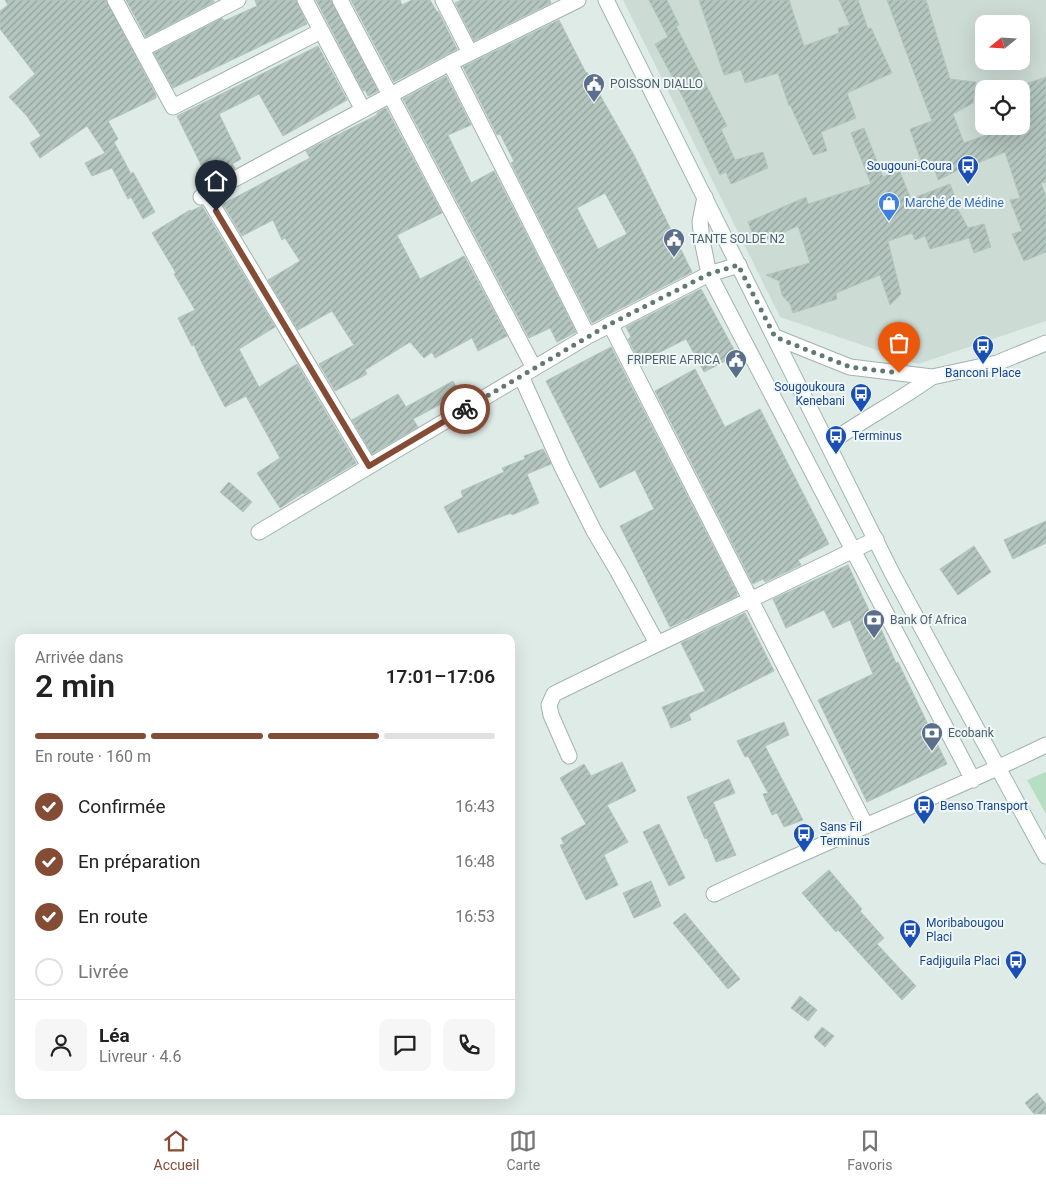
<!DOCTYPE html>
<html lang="fr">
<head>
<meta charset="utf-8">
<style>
	:root { --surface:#fff; --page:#f6f6f6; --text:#222; --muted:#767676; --line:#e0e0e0; --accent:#844b35 }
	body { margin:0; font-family:Roboto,sans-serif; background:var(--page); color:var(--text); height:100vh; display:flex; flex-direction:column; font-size:19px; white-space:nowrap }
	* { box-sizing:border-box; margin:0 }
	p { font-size:16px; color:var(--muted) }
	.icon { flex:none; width:28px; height:28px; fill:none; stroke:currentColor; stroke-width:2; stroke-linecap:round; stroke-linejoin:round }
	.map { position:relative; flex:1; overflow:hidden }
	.sheet { position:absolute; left:15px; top:634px; width:500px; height:465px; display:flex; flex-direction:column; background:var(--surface); border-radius:10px; box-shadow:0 5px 20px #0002 }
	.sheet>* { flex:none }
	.needle { width:32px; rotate:252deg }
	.tools { position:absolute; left:975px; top:15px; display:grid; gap:10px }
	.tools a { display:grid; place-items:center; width:55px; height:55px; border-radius:10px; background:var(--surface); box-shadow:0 5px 20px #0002; font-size:25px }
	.pin { position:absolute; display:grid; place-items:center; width:42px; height:42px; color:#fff; margin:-51px -21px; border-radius:50% 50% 50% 0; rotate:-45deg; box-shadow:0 0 5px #0007 }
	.pin .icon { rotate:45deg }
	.courier { position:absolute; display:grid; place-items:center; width:50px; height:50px; margin:-25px; border:4px solid #844b35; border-radius:50%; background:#fff; color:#222; box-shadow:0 1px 6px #0007 }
	.headline em { font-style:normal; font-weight:600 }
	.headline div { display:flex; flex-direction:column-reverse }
	.headline { display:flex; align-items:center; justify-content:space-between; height:85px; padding:0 20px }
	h1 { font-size:32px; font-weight:600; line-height:38px }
	.bar { display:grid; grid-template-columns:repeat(4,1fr); gap:8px 5px; align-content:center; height:60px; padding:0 20px }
	.bar i { height:6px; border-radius:4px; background:var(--line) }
	.bar .on { background:var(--accent) }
	.bar p { grid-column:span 4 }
	.line { display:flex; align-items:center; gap:12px; padding:0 20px; border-top:1px solid var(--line) }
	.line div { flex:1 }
	.round { display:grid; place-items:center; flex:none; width:52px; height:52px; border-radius:10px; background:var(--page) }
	ol { padding:0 20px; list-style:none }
	li { display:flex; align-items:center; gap:15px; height:55px }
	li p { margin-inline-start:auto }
	li .icon { padding:5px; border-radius:50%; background:var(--accent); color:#fff; stroke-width:4 }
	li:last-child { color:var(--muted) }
	li i { width:28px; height:28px; border:2px solid var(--line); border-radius:50% }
	.tab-bar { display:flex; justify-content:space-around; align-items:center; height:70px; border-top:1px solid var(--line); background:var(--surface); font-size:14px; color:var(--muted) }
	.tab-bar a { display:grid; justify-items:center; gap:2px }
	.tab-bar .on { color:var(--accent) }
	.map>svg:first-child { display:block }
</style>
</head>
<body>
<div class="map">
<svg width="1046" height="1114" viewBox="0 0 1046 1114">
	<defs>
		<pattern id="building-hatch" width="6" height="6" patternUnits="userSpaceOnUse" patternTransform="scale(1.25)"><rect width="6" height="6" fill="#b4c6bf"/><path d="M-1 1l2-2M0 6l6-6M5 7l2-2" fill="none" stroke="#92a29c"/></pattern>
	</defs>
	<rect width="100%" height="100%" fill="#dfebe6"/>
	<!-- built -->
	<path fill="#cddbd5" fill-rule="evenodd" d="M623 0H1046V321L918 364 780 317ZM984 24H1021V61H984ZM984 89H1021V126H984Z"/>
	<!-- grass -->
	<path fill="#b6dec2" d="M1046 772V814L1027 780Z"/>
	<!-- building -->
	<path fill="url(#building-hatch)" stroke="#b1c5be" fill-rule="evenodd" d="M5 0H106L156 95V98L108 121 118 139 114 142 131 174 133 172 155 212 143 219 131 197 128 199 112 168 92 176 85 163 105 153 87 126 40 158 30 143 41 136 26 115 9 97 35 74 0 29V11L8 5Z
		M126 0H213L214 2 146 37Z
		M255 0H296L307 24 173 88 154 53 222 18 224 21 257 6Z
		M316 0H331L378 91 368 96 365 90 363 91Z
		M351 0H400L402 5 412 0H430L437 12 438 11 457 49 394 82Z
		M461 0H550L551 3 474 41 455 3Z
		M649 0H667L679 25 676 26 727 126 721 129 735 160 763 152 768 168 731 184 726 172 720 175 685 101 655 44 668 37Z
		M699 0H789L804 46 839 33 838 28 850 25 839 0H858L868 29 871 28 892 73 847 93 856 118 821 132 827 151 813 155 790 105 789 106 778 73 745 83 741 70 724 75Z
		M887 0H926L950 79 976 82 973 103 953 114 964 143 1011 126H1021V87L1025 86V84L1046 77V182L1041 183 1046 197V252L1024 261 1012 234 1022 231 1010 200 1020 198 1005 152 975 164 974 162 938 180 933 164 923 167 910 129 932 121Z
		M559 20 586 73 587 72 634 155 692 272 592 323 511 163 514 161 500 134 497 135 463 67ZM605 193 627 234 598 249 577 208Z
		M318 46 347 100 283 136 259 94 219 114 241 159 232 164 235 168 209 181 177 116Z
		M446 76 471 125 448 135 471 183 494 171 576 332 557 342 550 328 529 338 403 99Z
		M386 108 442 213 397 235 420 279 464 256 507 336 478 351 472 338 435 358 432 352 424 358 410 342 365 370 367 374 335 391 319 364 354 345 332 311 298 330 268 280 300 261 285 238 282 240 273 220 242 236 223 204 310 158 306 151 377 115V113Z
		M864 128 883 177 899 170 911 199 950 184 957 203 955 204 968 228 984 224 991 247 974 253 969 238 930 249 925 236 915 240 912 233 888 241 901 294 890 305 880 275 836 293 837 299 793 313 790 304 782 295 779 281 766 275 810 263 798 226 757 244 748 222 806 197 808 204 871 184 851 133Z
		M202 206 275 327 239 349 259 387 297 364 356 463 304 494 303 493 280 508 257 473 280 458 246 396 225 407 202 363 194 345 192 346 178 318 195 310 174 274 176 273 152 233 190 210 191 211Z
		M701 289 737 355 704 372 686 339 640 362 628 339 631 337 626 327Z
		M611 347 737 593V596L670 627 620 526 654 509 635 470 600 488 546 381Z
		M695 369 725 427 760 409 829 544 798 560 801 565 765 582 763 579 753 584 655 391Z
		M453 381 460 394 413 419 418 427 372 454 352 420 398 394 406 407Z
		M543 449 551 464 527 474 539 503 512 515 511 513 458 533 444 507 463 497 461 491 504 472 502 468 525 459 524 456Z
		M229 482 252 502 243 512 220 492Z
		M1046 521V543L1013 559 1004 540Z
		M974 546 991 572 958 595 940 569Z
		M848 565 874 621 877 620 896 663 898 662 947 764 867 802 818 700 873 674 850 620 833 628 824 610 786 628 773 599Z
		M745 613 774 671 689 714 691 720 671 728 662 707 705 691 681 643Z
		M784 722 789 735 765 746 803 820 784 827 777 813 772 815 763 794 768 793 748 756 745 757 737 741Z
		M622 762 636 791 607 805 628 842 604 855 618 885 586 900 560 845 564 844 561 838 586 824 560 778 584 764 591 776Z
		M729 779 735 793 713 802 736 855 716 862 707 838 705 839 687 797Z
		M659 824 685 878 669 886 643 832Z
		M829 870 862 909 860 911 884 938 877 944 916 986 902 1000 838 930 836 932 802 893Z
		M651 881 661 906 634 918 623 893Z
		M685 913 740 979 728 989 673 923Z
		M800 996 817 1010 808 1021 791 1008Z
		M822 1027 834 1036 825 1047 814 1037Z
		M1037 1093 1046 1104V1114H1034L1025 1103Z"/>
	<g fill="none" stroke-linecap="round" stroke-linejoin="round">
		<!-- street casing -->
		<g stroke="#a2b3ad" stroke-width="17">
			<path id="street" d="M115 0 173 107 321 31
				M305 0 363 110
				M340 0 534 368
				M443 0 470 53
				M142 49 238 0
				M450 63 588 336
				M206 194 369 466
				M201 197 450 63 578 0
				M705 197 700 222 702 240 709 274 973 780
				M610 324 866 826
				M775 337 850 367 932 377 997 363 1046 343
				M521 376 562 467 594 531 617 570 657 643
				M828 444C862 420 899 401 932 377
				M259 532 588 336 709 274 739 265
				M569 756 551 715 549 705 554 694C661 641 769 592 876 539
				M714 894C824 841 937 798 1046 745"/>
		</g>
		<!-- secondary casing -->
		<g stroke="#9db8af" stroke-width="17">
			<path id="secondary" d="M606 0 892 573 1046 856"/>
		</g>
		<!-- street -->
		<use href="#street" stroke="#fff" stroke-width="15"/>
		<!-- secondary -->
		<use href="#secondary" stroke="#fff" stroke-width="15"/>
	</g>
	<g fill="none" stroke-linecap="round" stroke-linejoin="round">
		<!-- done -->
		<path stroke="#627973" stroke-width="5" stroke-dasharray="0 9" d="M465 409 610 324 709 274 738 265 775 337 850 367 899 373"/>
		<!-- route -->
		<path stroke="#844b35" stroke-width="6" d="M216 211 369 466 465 409"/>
	</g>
	<!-- icons -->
	<defs>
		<g id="civic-pin" transform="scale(1.125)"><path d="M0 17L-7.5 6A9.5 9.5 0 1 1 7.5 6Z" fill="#5c6f8a" stroke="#f0f8f4"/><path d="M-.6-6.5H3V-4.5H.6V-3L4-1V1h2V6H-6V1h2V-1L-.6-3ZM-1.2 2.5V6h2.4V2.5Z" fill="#fff"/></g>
		<g id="bus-pin" transform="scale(1.125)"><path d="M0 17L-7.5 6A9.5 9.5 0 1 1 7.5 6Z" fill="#1a4fb4" stroke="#f0f8f4"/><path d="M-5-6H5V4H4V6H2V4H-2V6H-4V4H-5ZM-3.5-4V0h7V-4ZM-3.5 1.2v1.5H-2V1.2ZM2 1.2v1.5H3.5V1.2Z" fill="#fff"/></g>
		<g id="shop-pin" transform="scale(1.125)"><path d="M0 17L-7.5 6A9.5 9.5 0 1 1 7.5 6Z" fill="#3f7fe0" stroke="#f0f8f4"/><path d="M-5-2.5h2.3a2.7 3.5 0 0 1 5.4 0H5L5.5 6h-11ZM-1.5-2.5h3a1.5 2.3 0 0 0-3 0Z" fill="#fff"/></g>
		<g id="bank-pin" transform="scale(1.125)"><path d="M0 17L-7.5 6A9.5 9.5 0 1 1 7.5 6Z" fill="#5c6f8a" stroke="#f0f8f4"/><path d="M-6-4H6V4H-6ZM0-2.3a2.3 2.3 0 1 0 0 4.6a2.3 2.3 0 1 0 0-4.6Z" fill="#fff"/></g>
	</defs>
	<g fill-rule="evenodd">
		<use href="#civic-pin" x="594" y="84"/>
		<use href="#bus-pin" x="968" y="166"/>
		<use href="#shop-pin" x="889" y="203"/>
		<use href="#civic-pin" x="674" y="239"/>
		<use href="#bus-pin" x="983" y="346"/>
		<use href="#civic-pin" x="736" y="360"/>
		<use href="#bus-pin" x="861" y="394"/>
		<use href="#bus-pin" x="836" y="436"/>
		<use href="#bank-pin" x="874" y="620"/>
		<use href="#bank-pin" x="932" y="733"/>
		<use href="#bus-pin" x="924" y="806"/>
		<use href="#bus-pin" x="804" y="834"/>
		<use href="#bus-pin" x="910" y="930"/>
		<use href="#bus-pin" x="1016" y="961"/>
	</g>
	<g text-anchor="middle" stroke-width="4" stroke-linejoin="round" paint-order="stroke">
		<!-- service labels -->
		<g font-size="12" fill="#4e5e75" stroke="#f0f8f4" text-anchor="start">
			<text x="610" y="88">POISSON DIALLO</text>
			<text x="690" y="243">TANTE SOLDE N2</text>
			<text x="720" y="364" text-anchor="end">FRIPERIE AFRICA</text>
			<text x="890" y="624">Bank Of Africa</text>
			<text x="948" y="737">Ecobank</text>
		</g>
		<!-- transit labels -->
		<g font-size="12" fill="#164399" stroke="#f0f8f4" text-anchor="start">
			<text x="952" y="170" text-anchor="end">Sougouni-Coura</text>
			<text x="983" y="377" text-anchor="middle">Banconi Place</text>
			<text x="845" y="391" text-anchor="end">Sougoukoura<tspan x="845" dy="14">Kenebani</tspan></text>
			<text x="852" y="440">Terminus</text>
			<text x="940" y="810">Benso Transport</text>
			<text x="820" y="831">Sans Fil<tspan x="820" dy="14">Terminus</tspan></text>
			<text x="926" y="927">Moribabougou<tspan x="926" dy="14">Placi</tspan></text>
			<text x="1000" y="965" text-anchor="end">Fadjiguila Placi</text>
		</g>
		<!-- shop labels -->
		<g font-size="12" fill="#366cbe" stroke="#f0f8f4" text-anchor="start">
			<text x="905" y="207">Marché de Médine</text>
		</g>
	</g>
</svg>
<div class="tools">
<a><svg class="needle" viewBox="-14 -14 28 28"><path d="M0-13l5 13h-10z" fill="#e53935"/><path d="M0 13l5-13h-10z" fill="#767676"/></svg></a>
<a><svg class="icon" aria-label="locate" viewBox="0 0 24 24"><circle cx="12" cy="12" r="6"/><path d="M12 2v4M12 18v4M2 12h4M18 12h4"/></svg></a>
</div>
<div class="pin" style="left:899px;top:373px;background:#ea580c"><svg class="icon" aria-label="bag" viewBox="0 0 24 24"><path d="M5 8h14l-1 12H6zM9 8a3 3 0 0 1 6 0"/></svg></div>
<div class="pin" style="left:216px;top:211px;background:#1f2937"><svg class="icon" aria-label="home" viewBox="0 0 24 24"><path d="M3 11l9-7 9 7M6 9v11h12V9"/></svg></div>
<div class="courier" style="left:465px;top:409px"><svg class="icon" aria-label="bike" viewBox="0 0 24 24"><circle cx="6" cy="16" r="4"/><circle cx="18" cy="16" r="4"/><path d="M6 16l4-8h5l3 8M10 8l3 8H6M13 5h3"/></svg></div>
<section class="sheet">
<div class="headline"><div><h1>2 min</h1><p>Arrivée dans</p></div><em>17:01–17:06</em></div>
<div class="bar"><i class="on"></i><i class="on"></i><i class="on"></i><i></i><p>En route · 160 m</p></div>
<ol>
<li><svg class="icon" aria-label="check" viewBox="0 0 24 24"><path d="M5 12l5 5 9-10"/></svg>Confirmée<p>16:43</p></li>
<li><svg class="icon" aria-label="check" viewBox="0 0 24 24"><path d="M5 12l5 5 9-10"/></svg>En préparation<p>16:48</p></li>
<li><svg class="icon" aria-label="check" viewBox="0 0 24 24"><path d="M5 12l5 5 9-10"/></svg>En route<p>16:53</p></li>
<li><i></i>Livrée</li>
</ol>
<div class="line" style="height:90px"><a class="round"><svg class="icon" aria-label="person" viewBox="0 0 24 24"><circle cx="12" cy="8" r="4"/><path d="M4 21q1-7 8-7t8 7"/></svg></a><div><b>Léa</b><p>Livreur · 4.6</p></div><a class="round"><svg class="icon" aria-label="chat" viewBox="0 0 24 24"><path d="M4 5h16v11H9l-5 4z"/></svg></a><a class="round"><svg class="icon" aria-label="phone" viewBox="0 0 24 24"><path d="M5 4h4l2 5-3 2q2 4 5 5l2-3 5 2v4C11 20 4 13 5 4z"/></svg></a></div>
</section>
</div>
<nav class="tab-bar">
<a class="on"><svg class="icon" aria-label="home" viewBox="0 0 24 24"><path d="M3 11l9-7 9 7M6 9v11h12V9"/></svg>Accueil</a>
<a><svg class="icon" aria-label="map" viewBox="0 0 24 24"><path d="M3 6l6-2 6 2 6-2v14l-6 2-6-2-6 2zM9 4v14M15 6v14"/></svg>Carte</a>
<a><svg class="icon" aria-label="saved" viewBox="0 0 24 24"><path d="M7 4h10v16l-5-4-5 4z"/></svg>Favoris</a>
</nav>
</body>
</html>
